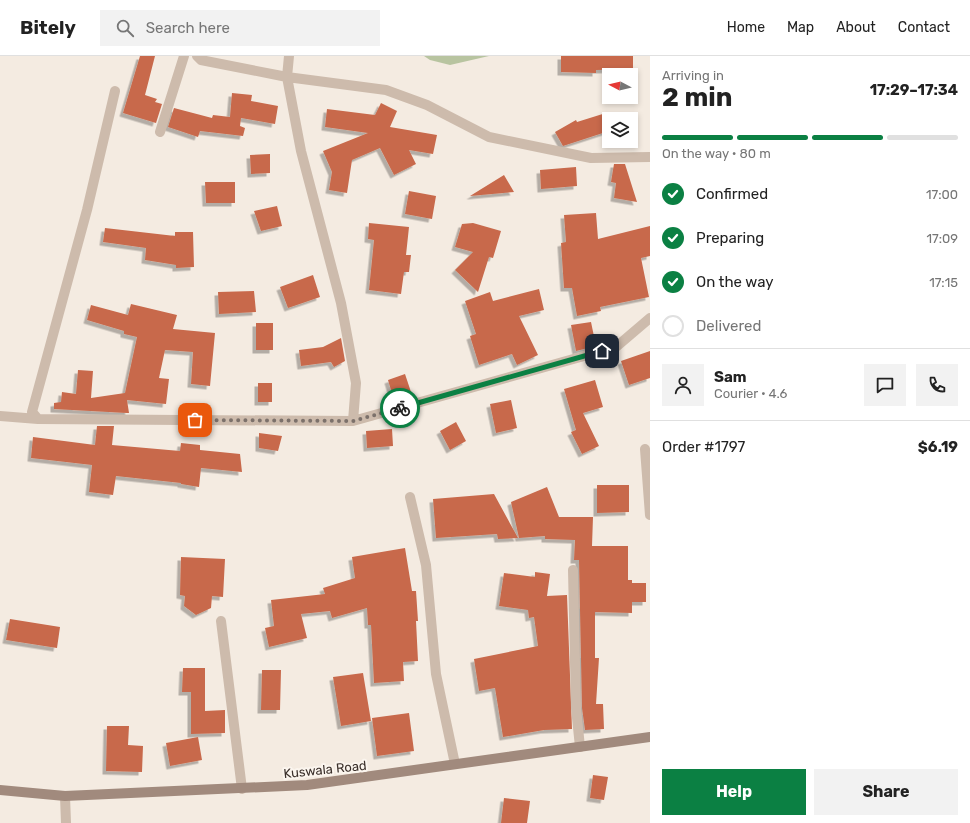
<!DOCTYPE html>
<html lang="en">
<head>
<meta charset="utf-8">
<style>
	:root { --surface:#fff; --page:#f2f2f2; --text:#222; --muted:#767676; --line:#e0e0e0; --accent:#0b8043 }
	body { margin:0; font-family:Rubik,sans-serif; background:var(--page); color:var(--text); height:100vh; display:flex; flex-direction:column; font-size:15px; white-space:nowrap }
	* { box-sizing:border-box; margin:0 }
	p { font-size:13px; color:var(--muted) }
	.icon { flex:none; width:22px; height:22px; fill:none; stroke:currentColor; stroke-width:2; stroke-linecap:round; stroke-linejoin:round }
	.map { position:relative; flex:1; overflow:hidden }
	.side { display:flex; flex-direction:column; background:var(--surface); width:320px }
	.side>* { flex:none }
	.needle { width:26px; rotate:277deg }
	.tools { position:absolute; left:602px; top:12px; display:grid; gap:8px }
	.tools a { display:grid; place-items:center; width:36px; height:36px; border-radius:0px; background:var(--surface); box-shadow:0 2px 6px #0003; font-size:20px }
	.pin { position:absolute; display:grid; place-items:center; width:34px; height:34px; color:#fff; margin:-17px; border-radius:8px; box-shadow:0 2px 6px #0006 }
	.courier { position:absolute; display:grid; place-items:center; width:40px; height:40px; margin:-20px; border:3px solid #0b8043; border-radius:50%; background:#fff; color:#222; box-shadow:0 1px 5px #0007 }
	.head em { font-style:normal; font-weight:700 }
	.head div { display:flex; flex-direction:column-reverse }
	.head { display:flex; align-items:center; justify-content:space-between; height:68px; padding:0 12px }
	h1 { font-size:26px; font-weight:700; line-height:30px }
	.bar { display:grid; grid-template-columns:repeat(4,1fr); gap:6px 4px; align-content:center; height:48px; padding:0 12px }
	.bar i { height:5px; border-radius:3px; background:var(--line) }
	.bar .on { background:var(--accent) }
	.bar p { grid-column:span 4 }
	.line { display:flex; align-items:center; gap:10px; padding:0 12px; border-top:1px solid var(--line) }
	.line div { flex:1 }
	.round { display:grid; place-items:center; flex:none; width:42px; height:42px; border-radius:0px; background:var(--page) }
	ol { padding:0 12px; list-style:none }
	li { display:flex; align-items:center; gap:12px; height:44px }
	li p { margin-inline-start:auto }
	li .icon { padding:4px; border-radius:50%; background:var(--accent); color:#fff; stroke-width:4 }
	li:last-child { color:var(--muted) }
	li i { width:22px; height:22px; border:2px solid var(--line); border-radius:50% }
	.button { display:flex; gap:8px; margin-top:auto; padding:8px 12px }
	.button a { flex:1; height:46px; border-radius:0px; background:var(--accent); color:#fff; font-size:16px; font-weight:700; line-height:46px; text-align:center }
	.button a+a { background:var(--page); color:var(--text) }
	header { display:flex; align-items:center; gap:24px; box-sizing:border-box; height:56px; padding:0 20px; background:var(--surface); border-bottom:1px solid var(--line) }
	header strong { font-size:19px }
	nav { display:flex; gap:22px; margin-inline-start:auto; font-size:14px }
	.search { width:280px; height:36px; background:var(--page); display:flex; align-items:center; gap:10px; box-sizing:border-box; padding:0 14px; border-radius:0px; color:var(--muted); font-size:15px }
	main { display:flex; flex:1; min-height:0 }
	.map>svg:first-child { display:block }
</style>
</head>
<body>
<header>
<strong>Bitely</strong>
<div class="search"><svg class="icon" aria-label="search" viewBox="0 0 24 24"><circle cx="10" cy="10" r="6"/><path d="M15 15l6 6"/></svg>Search here</div>
<nav><a>Home</a><a>Map</a><a>About</a><a>Contact</a></nav>
</header>
<main>
<div class="map">
<svg width="650" height="767" viewBox="0 0 650 767">
	<defs>
		<filter id="shadow"><feDropShadow dx="-3.5" dy="3.5" stdDeviation="0" flood-color="#0004"/></filter>
	</defs>
	<rect width="100%" height="100%" fill="#f4ebe1"/>
	<!-- green -->
	<path fill="#b8c4a0" d="M424 0H489L450 9 430 4Z"/>
	<!-- building -->
	<path fill="#c8694b" filter="url(#shadow)" d="M140 0H155L145 39 157 43 155 46 162 48 156 67 123 57Z
		M561 0H633V13L596 14V17L561 16Z
		M232 37 252 39 251 45 278 50 275 68 241 62 240 70 245 72 243 80 200 75 198 81 168 71 174 52 212 62 213 59 230 61Z
		M381 47 397 55 390 71 437 79 433 98 409 94 416 108 394 119 380 92 352 104 347 137 329 134 332 116 323 95 368 77 325 71 327 53 375 59Z
		M609 56V75L563 90 555 76 576 64 577 66Z
		M270 98V117L251 118 250 99Z
		M614 108H625L637 146 614 142 616 127 611 126Z
		M576 111 577 130 541 133 540 114Z
		M504 119 514 136 470 140Z
		M205 126H235V147H206Z
		M409 135 436 140 432 163 405 158Z
		M277 150 282 170 261 175 254 155Z
		M596 157 598 183 650 170V200L641 202 649 241 600 251 601 255 577 260 572 232H564L561 187 566 186 564 159Z
		M369 167 409 171 406 199H411L409 216H404L401 238 369 234 374 184 368 183Z
		M473 167 501 175 493 202 489 201 478 236 455 214 473 196 455 191 462 168Z
		M105 172 175 180V176H193L194 211 176 212V209L145 204 146 192 103 186Z
		M313 219 320 241 288 252 280 231Z
		M539 233 544 254 519 260 538 299 517 309 512 298 479 309 470 280 476 278 465 245 490 236 493 245Z
		M254 235 256 256 219 258 218 236Z
		M131 248 177 259 173 273 215 277 210 330 191 328 193 296 165 294 159 322 169 323 166 348 127 344 129 357H127L54 353V347L61 346 62 336 76 338 78 314 93 315 91 342 125 337 137 281 124 278V275L87 264 91 249 128 259Z
		M591 266 596 290 576 295 571 269Z
		M256 267H273V294H256Z
		M341 282 345 305 334 311 331 306 301 310 299 294 323 291Z
		M650 295V322L629 329 621 305Z
		M405 318 412 339 394 344 388 324Z
		M595 324 603 351 583 357 599 390 582 398 571 376 576 374 564 333Z
		M258 327H272V346H258Z
		M511 344 517 372 496 377 490 348Z
		M456 366 466 385 450 394 440 375Z
		M97 370H114L112 389 180 395 181 387 200 389V394L240 398 242 416 201 412 199 431 181 428V427L116 420 113 439 89 436 92 409 31 402 33 381 95 389Z
		M392 373 393 390 367 392 366 375Z
		M259 377 282 380 278 395 259 392Z
		M597 429H629V456L597 457Z
		M547 431 559 461H593L592 490H628V524H632V527H646V546H632V557L595 556V602H599L596 648H603L604 673 585 674 582 652 579 504H574L575 484 545 483V480L519 482 511 446Z
		M494 438 518 482 498 483 497 478 436 482 433 443Z
		M405 492 412 535H416L418 565H416L418 605 403 606 404 625 374 627 371 569H368L367 552 332 562 330 555 301 558 307 582 269 591 265 572 274 570 271 544 325 538 323 532 355 522 352 501Z
		M181 501 225 503 223 541 212 540 211 552 196 559 184 550 185 540 180 539Z
		M535 516 550 518 547 540 567 539 572 673 544 674 503 681 495 632 479 635 474 603 538 590 534 561 529 562 528 554 499 550 504 517 535 521Z
		M10 563 60 571 57 592 6 584Z
		M183 612H205V655L225 654V677L191 678V636H182Z
		M262 614H281L280 654H261Z
		M363 617 371 665 341 670 333 621Z
		M409 657 414 695 377 700 372 662Z
		M107 670H129L128 689 143 690 142 716 106 715Z
		M198 681 202 704 170 710 166 687Z
		M593 719 608 721 604 744 590 742Z
		M504 742 530 745 527 767H501Z"/>
	<g fill="none" stroke-linecap="round" stroke-linejoin="round">
		<!-- street -->
		<path stroke="#cdbbac" stroke-width="10" d="M197 0 201 4 287 21 386 34 427 49 489 81 591 102 650 101
			M289 0 287 21 301 95 341 247 356 327 353 365
			M160 76 184 0
			M0 360 38 363 353 365 616 291 650 262
			M38 363 32 356 87 154 115 35
			M645 393 650 459
			M410 441 426 509 436 618 455 708
			M573 514 576 652 580 691
			M221 565 242 733
			M65 740 66 767"/>
		<!-- secondary -->
		<path stroke="#a18a7d" stroke-width="10" d="M0 734 65 740 307 729 650 681"/>
	</g>
	<g fill="none" stroke-linecap="round" stroke-linejoin="round">
		<!-- done -->
		<path stroke="#7c716b" stroke-width="4" stroke-dasharray="0 7.2" d="M195 364 353 365 400 352"/>
		<!-- route -->
		<path stroke="#0b8043" stroke-width="5" d="M400 352 602 295"/>
	</g>
	<g text-anchor="middle" stroke-width="4" stroke-linejoin="round" paint-order="stroke">
		<!-- street labels -->
		<g font-size="13" fill="#3b302b" stroke="#fbf5ee">
			<text transform="translate(325 713) rotate(-6)" y="5">Kuswala Road</text>
		</g>
	</g>
</svg>
<div class="tools">
<a><svg class="needle" viewBox="-14 -14 28 28"><path d="M0-13l5 13h-10z" fill="#e53935"/><path d="M0 13l5-13h-10z" fill="#767676"/></svg></a>
<a><svg class="icon" aria-label="layers" viewBox="0 0 24 24"><path d="M12 4l9 5-9 5-9-5zM3 14l9 5 9-5"/></svg></a>
</div>
<div class="pin" style="left:195px;top:364px;background:#ea580c"><svg class="icon" aria-label="bag" viewBox="0 0 24 24"><path d="M5 8h14l-1 12H6zM9 8a3 3 0 0 1 6 0"/></svg></div>
<div class="pin" style="left:602px;top:295px;background:#1f2937"><svg class="icon" aria-label="home" viewBox="0 0 24 24"><path d="M3 11l9-7 9 7M6 9v11h12V9"/></svg></div>
<div class="courier" style="left:400px;top:352px"><svg class="icon" aria-label="bike" viewBox="0 0 24 24"><circle cx="6" cy="16" r="4"/><circle cx="18" cy="16" r="4"/><path d="M6 16l4-8h5l3 8M10 8l3 8H6M13 5h3"/></svg></div>
</div>
<section class="side">
<div class="head"><div><h1>2 min</h1><p>Arriving in</p></div><em>17:29–17:34</em></div>
<div class="bar"><i class="on"></i><i class="on"></i><i class="on"></i><i></i><p>On the way · 80 m</p></div>
<ol>
<li><svg class="icon" aria-label="check" viewBox="0 0 24 24"><path d="M5 12l5 5 9-10"/></svg>Confirmed<p>17:00</p></li>
<li><svg class="icon" aria-label="check" viewBox="0 0 24 24"><path d="M5 12l5 5 9-10"/></svg>Preparing<p>17:09</p></li>
<li><svg class="icon" aria-label="check" viewBox="0 0 24 24"><path d="M5 12l5 5 9-10"/></svg>On the way<p>17:15</p></li>
<li><i></i>Delivered</li>
</ol>
<div class="line" style="height:72px"><a class="round"><svg class="icon" aria-label="person" viewBox="0 0 24 24"><circle cx="12" cy="8" r="4"/><path d="M4 21q1-7 8-7t8 7"/></svg></a><div><b>Sam</b><p>Courier · 4.6</p></div><a class="round"><svg class="icon" aria-label="chat" viewBox="0 0 24 24"><path d="M4 5h16v11H9l-5 4z"/></svg></a><a class="round"><svg class="icon" aria-label="phone" viewBox="0 0 24 24"><path d="M5 4h4l2 5-3 2q2 4 5 5l2-3 5 2v4C11 20 4 13 5 4z"/></svg></a></div>
<div class="line" style="height:52px"><div>Order #1797</div><b>$6.19</b></div>
<div class="button"><a>Help</a><a>Share</a></div>
</section>
</main>
</body>
</html>
